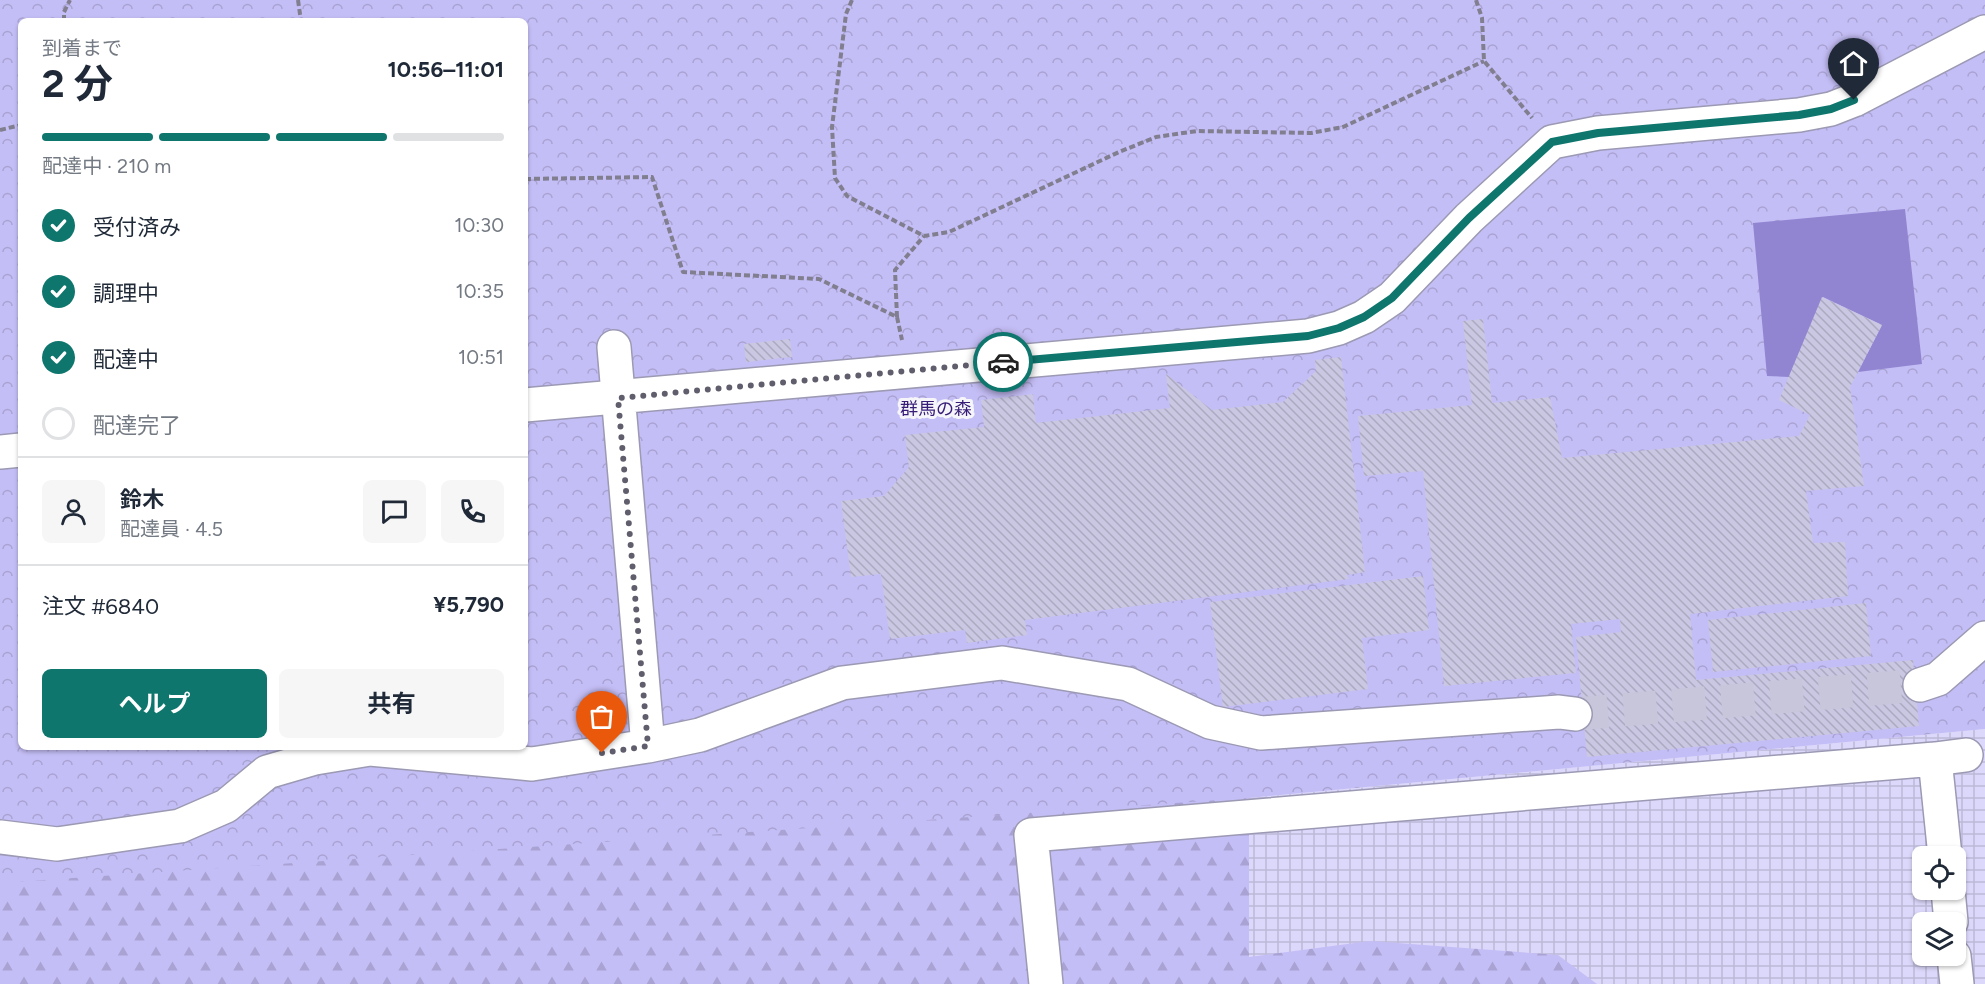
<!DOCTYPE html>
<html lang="ja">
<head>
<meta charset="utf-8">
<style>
	:root { --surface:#fff; --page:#f6f6f7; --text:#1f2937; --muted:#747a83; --line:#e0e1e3; --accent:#0f766e }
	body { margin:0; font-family:Figtree,"Noto Sans JP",sans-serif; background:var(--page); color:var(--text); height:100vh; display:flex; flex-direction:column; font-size:22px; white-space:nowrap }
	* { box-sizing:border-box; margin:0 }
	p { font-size:20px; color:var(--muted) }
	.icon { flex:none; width:33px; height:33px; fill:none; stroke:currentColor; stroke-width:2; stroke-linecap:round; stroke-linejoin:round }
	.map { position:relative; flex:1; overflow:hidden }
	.details { position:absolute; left:18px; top:18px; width:510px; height:732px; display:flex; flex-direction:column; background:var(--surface); border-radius:9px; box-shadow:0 2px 4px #0004 }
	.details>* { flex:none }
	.buttons { position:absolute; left:1912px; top:846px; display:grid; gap:12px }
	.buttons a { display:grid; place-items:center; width:54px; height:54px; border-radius:9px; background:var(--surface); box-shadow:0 2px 4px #0004; font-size:30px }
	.pin { position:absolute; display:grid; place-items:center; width:51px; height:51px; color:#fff; margin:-62px -26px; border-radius:50% 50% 50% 0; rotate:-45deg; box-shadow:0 0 6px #0007 }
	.pin .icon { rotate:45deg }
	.courier { position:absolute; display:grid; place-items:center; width:60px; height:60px; margin:-30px; border:4px solid #0f766e; border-radius:50%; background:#fff; color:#222; box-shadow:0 2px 8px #0007 }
	.head em { font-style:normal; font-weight:700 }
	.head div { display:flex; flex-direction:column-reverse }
	.head { display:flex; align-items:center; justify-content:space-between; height:102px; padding:0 24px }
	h1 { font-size:39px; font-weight:700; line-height:45px }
	.bar { display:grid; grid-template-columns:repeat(4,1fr); gap:9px 6px; align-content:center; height:72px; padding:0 24px }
	.bar i { height:8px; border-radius:4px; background:var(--line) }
	.bar .selected { background:var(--accent) }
	.bar p { grid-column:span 4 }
	.line { display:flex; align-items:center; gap:15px; padding:0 24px; border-top:2px solid var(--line) }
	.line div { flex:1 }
	.round { display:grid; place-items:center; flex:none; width:63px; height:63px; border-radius:9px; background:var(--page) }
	ol { padding:0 24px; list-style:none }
	li { display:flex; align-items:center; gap:18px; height:66px }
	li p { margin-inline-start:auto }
	li .icon { padding:6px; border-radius:50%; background:var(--accent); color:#fff; stroke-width:4 }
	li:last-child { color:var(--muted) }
	li i { width:33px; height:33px; border:3px solid var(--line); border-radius:50% }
	.cta { display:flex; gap:12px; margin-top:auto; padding:12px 24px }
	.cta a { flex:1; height:69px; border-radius:9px; background:var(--accent); color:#fff; font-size:24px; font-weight:700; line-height:69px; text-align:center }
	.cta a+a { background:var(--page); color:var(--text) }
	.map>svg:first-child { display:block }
</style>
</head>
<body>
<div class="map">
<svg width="1985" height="984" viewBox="0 0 1985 984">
	<defs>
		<pattern id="industrial-grid" width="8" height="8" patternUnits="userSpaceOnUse" patternTransform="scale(1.5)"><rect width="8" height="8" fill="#dcd8fb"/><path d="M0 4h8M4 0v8" fill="none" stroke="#bcb9d7"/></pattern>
		<pattern id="forest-firs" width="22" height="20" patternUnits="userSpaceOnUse" patternTransform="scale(1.5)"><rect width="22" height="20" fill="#c4bef6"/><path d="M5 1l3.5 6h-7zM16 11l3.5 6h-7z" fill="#a8a3d2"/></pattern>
		<pattern id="park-crowns" width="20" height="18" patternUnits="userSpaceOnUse" patternTransform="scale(1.5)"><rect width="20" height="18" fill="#c4bef6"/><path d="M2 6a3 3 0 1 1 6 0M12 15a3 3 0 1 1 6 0" fill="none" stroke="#a8a3d2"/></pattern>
		<pattern id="building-back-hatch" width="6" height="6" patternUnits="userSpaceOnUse" patternTransform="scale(1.5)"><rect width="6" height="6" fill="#c9c7e2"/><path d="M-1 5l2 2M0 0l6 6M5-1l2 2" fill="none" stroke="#acaac1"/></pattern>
	</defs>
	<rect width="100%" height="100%" fill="#e7e5fc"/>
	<!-- industrial -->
	<path fill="url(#industrial-grid)" fill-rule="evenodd" d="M1985 729V984H0L1249 798ZM1923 856H1956V890H1923ZM1923 922H1956V956H1923Z"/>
	<!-- forest -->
	<path fill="url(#forest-firs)" d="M0 0 21 21V747H525L1237 735 1249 798V957L1370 941 1558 955 1597 984H0Z"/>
	<!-- park -->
	<path fill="url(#park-crowns)" fill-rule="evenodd" d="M0 0H1985V729L1249 798 0 883ZM21 21H525V747H21Z"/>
	<!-- water -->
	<path fill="#9185d2" d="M1905 209 1922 364 1858 372 1882 325 1823 297 1789 377 1767 376 1753 223Z"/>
	<!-- building -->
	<path fill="url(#building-back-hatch)" d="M1822 297 1882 325 1850 387 1864 486 1806 491 1813 543 1845 542 1848 596 1690 614 1696 680 1913 660 1919 726 1587 757 1576 637 1621 632 1620 619 1571 624 1576 673 1444 686 1423 471 1364 476 1358 416 1472 405 1463 321 1483 319 1492 403 1550 397 1562 458 1799 436 1810 415 1779 400Z
		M790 339 792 357 746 362 744 344Z
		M1341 357 1365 572 1347 575 1349 579 1025 620 1027 635 967 643 965 630 890 639 881 574 851 577 841 501 884 496 909 467 905 435 984 427 981 400 1033 394 1036 423 1170 408 1166 374 1212 410 1283 402 1316 371 1315 360Z
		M1423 576 1429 630 1362 638 1368 689 1223 707 1210 602Z
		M1866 603 1871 656 1713 672 1708 620Z"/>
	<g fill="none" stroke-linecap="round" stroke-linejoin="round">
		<!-- minor-tunnel -->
		<path stroke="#c8c6db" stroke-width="33" stroke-dasharray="33 16" stroke-linecap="butt" d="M1575 714 1920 685"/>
		<!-- minor casing -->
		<g stroke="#9b99b3" stroke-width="36">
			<path id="minor" d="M614 347 648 746
				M525 405 1308 336 1339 328 1364 317 1392 298 1469 218 1552 142 1598 133 1799 115 1831 109 1854 100 1985 32
				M0 452 21 450
				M1920 685 1938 679 1985 638
				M1935 759 1945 856
				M0 837 57 844 180 826 226 806 267 772 315 758 370 749 532 764 648 746 700 735 842 683 1002 663 1128 684 1210 722 1261 733 1559 712 1575 714
				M1948 890 1951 922
				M1954 956 1957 984
				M1046 984 1031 835 1935 759 1966 755"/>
		</g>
		<!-- path -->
		<path stroke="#807e8f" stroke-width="4" stroke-dasharray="6 3" stroke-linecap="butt" d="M298 0 301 21
			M852 0 846 14 832 127 835 178 847 196 924 236 949 232 1119 152 1156 137 1197 131 1311 133 1343 127 1484 61
			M1476 0 1482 18 1484 61 1532 118
			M64 21V12L70 0
			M0 130 21 125
			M525 179 652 177 683 272 819 279 897 317 902 340
			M897 317 895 270 924 236"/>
		<!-- minor -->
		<use href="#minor" stroke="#fff" stroke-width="33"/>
	</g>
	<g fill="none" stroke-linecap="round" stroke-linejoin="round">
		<!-- done -->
		<path stroke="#605e6c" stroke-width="6" stroke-dasharray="0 10.8" d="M602 753 648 746 618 398 1003 362"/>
		<!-- route -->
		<path stroke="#0f766e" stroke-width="8" d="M1003 362 1308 336 1339 328 1364 317 1392 298 1469 218 1552 142 1598 133 1799 115 1831 109 1854 100"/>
	</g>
	<g text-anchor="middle" stroke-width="6" stroke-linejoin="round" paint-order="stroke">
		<!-- park labels -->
		<g font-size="18" fill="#381d78" stroke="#f5f5fa">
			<text x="936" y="415">群馬の森</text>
		</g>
	</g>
</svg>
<div class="buttons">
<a><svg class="icon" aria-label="locate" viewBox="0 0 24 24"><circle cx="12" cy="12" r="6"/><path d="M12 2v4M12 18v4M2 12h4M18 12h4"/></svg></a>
<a><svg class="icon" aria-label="layers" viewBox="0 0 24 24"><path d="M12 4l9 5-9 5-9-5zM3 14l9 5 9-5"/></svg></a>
</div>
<div class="pin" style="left:602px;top:753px;background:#ea580c"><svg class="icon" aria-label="bag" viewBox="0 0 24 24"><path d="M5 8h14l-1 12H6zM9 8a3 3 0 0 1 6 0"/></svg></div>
<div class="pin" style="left:1854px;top:100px;background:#1f2937"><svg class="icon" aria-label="home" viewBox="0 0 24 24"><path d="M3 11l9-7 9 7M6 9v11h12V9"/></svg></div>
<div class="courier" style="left:1003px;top:362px"><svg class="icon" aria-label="car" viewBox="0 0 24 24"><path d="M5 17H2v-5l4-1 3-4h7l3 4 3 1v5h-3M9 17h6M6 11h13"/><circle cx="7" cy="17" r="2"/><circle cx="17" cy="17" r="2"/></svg></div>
<section class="details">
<div class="head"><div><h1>2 分</h1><p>到着まで</p></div><em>10:56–11:01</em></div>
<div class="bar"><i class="selected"></i><i class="selected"></i><i class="selected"></i><i></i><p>配達中 · 210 m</p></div>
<ol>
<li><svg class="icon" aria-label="check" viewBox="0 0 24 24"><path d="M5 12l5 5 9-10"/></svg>受付済み<p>10:30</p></li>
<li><svg class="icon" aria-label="check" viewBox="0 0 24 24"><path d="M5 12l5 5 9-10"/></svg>調理中<p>10:35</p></li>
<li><svg class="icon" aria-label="check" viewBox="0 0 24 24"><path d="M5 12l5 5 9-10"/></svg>配達中<p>10:51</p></li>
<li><i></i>配達完了</li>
</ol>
<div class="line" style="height:108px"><a class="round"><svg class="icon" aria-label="person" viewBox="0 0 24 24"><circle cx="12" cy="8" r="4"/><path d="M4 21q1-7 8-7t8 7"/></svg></a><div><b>鈴木</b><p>配達員 · 4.5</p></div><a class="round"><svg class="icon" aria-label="chat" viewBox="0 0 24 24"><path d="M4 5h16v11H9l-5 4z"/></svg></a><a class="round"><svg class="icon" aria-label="phone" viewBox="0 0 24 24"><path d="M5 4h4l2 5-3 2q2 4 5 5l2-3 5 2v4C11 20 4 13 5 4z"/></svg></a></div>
<div class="line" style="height:78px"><div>注文 #6840</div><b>¥5,790</b></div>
<div class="cta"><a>ヘルプ</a><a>共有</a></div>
</section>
</div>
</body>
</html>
